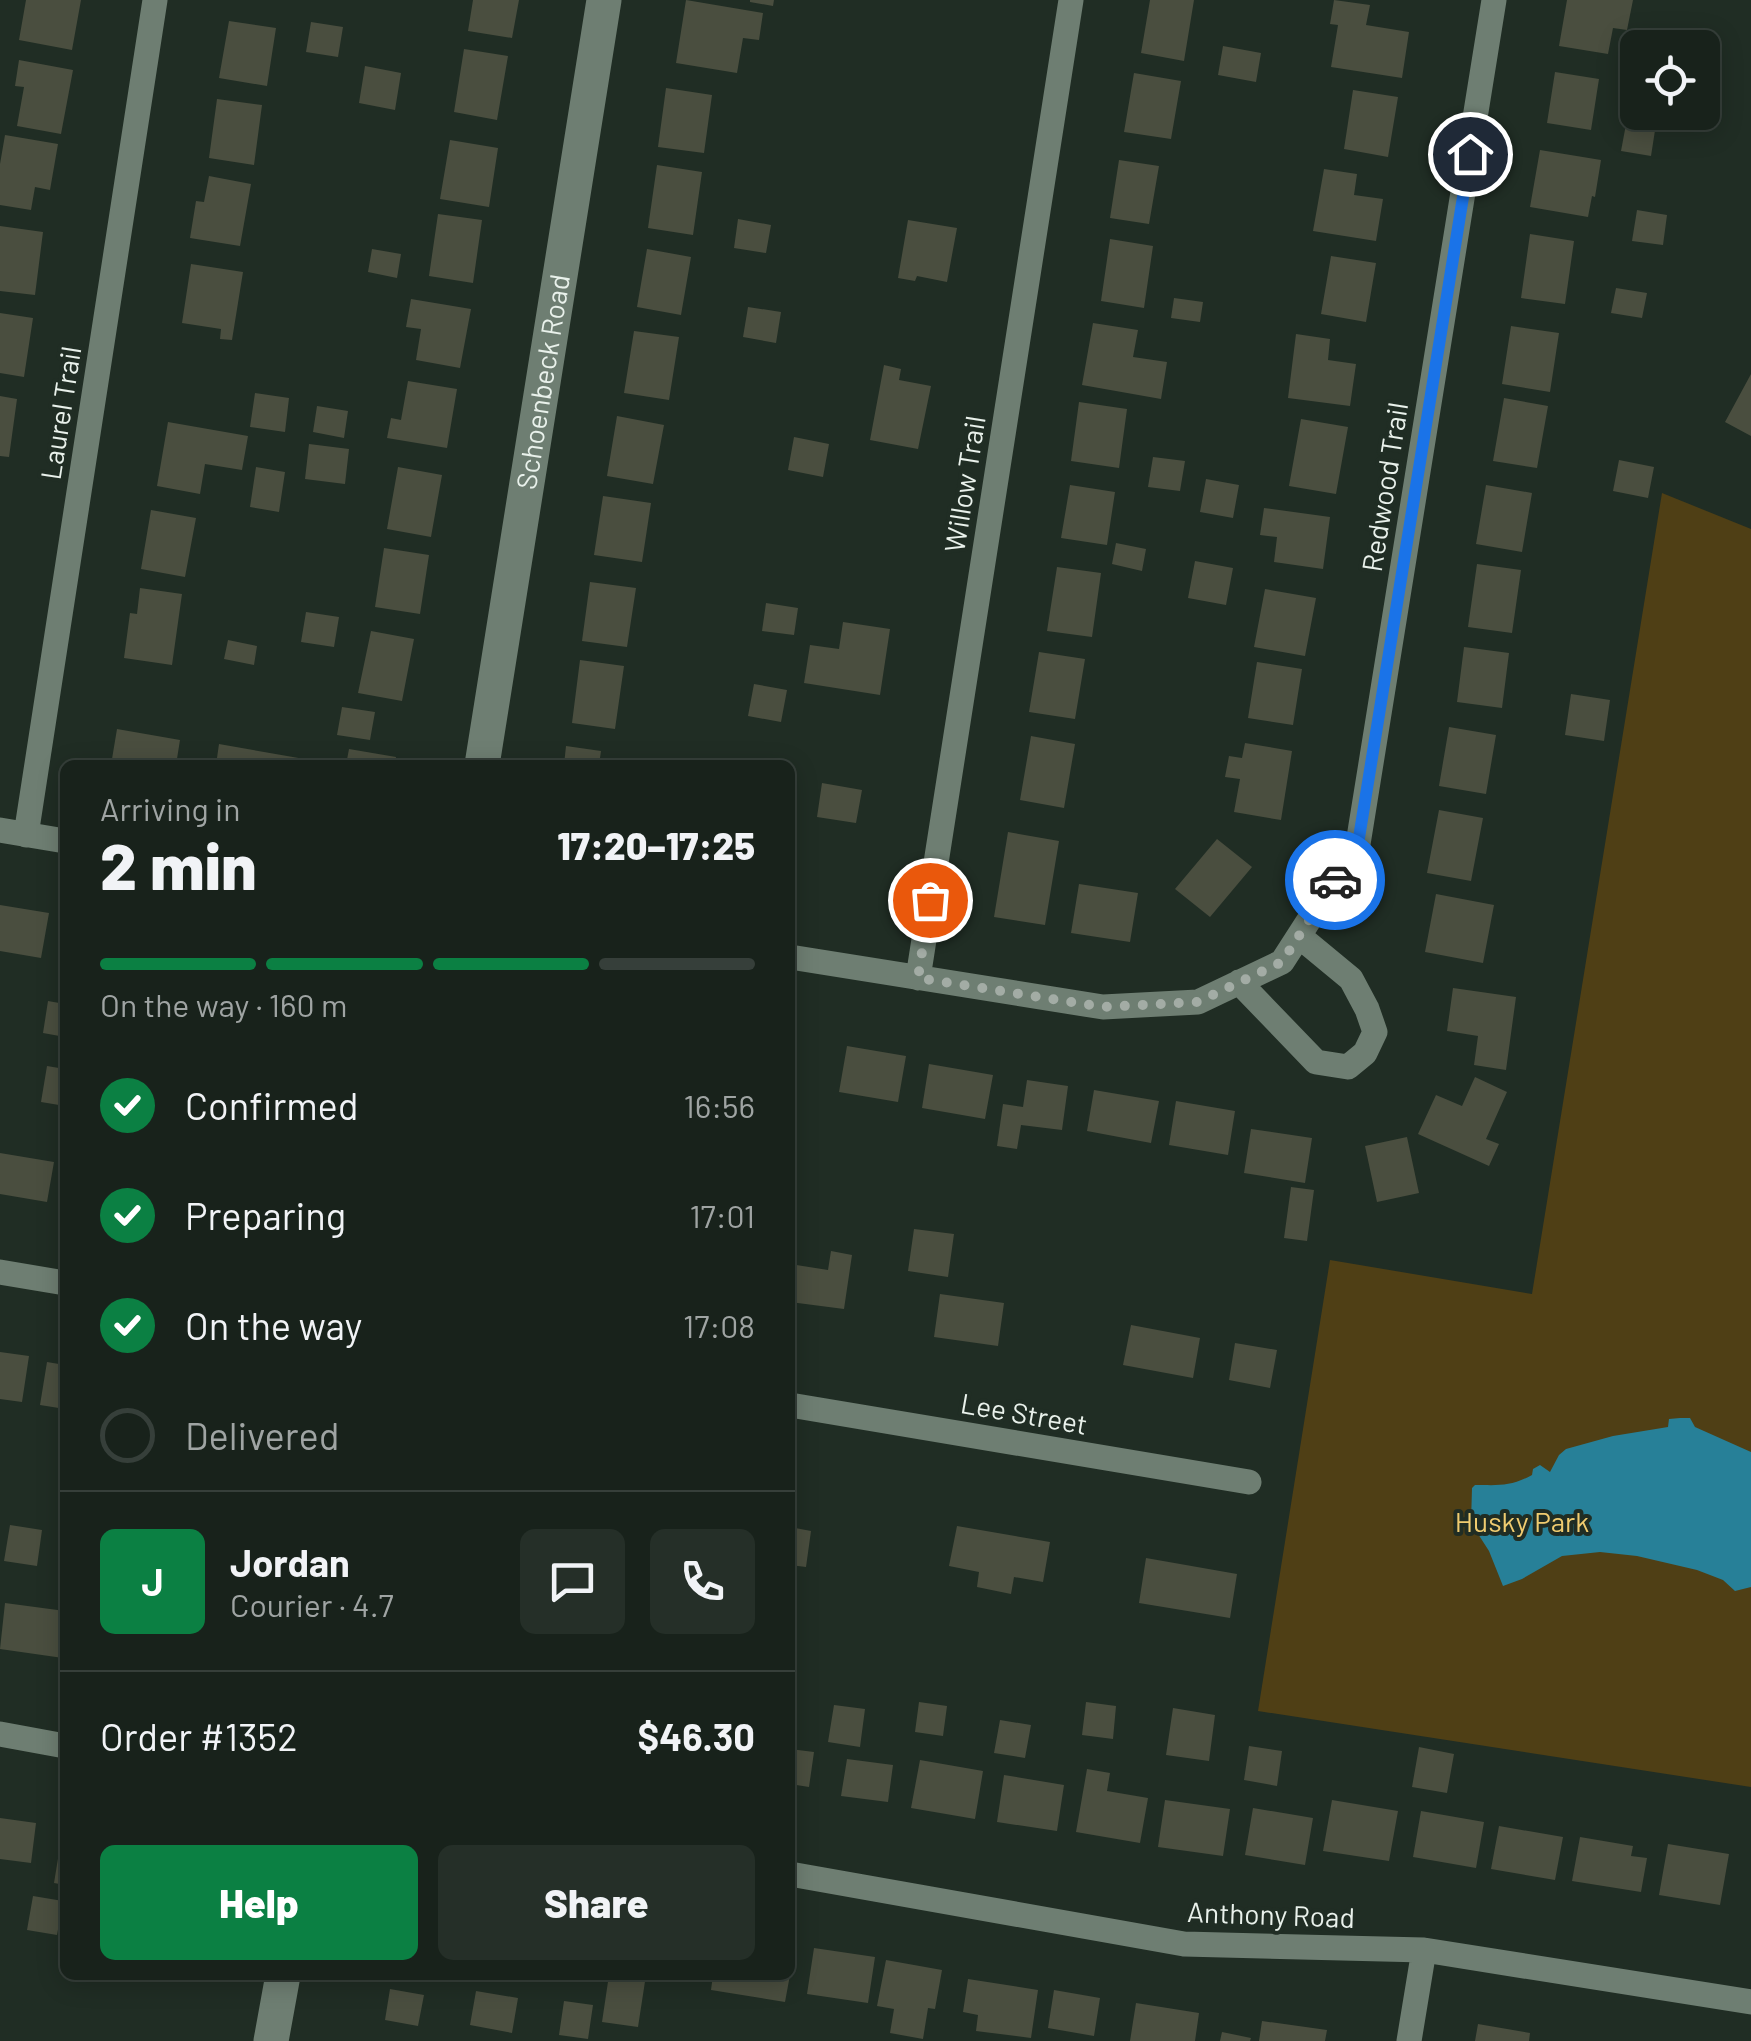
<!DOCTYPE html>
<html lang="en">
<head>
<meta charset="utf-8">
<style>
	:root { --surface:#18221b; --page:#252f28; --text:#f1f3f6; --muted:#9fa4a3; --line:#363f3a; --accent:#0b8043 }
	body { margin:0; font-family:Barlow,sans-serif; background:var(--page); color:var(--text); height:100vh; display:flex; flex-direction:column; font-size:38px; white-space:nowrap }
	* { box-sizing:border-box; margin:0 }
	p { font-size:32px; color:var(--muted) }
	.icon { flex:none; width:55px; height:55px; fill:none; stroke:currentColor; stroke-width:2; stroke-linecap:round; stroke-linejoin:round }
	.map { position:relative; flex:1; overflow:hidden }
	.panel { position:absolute; left:60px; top:760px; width:735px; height:1220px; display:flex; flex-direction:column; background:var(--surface); border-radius:15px; box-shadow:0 5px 25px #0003,0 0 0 2px var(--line) }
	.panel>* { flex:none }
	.buttons { position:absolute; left:1620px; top:30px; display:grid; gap:20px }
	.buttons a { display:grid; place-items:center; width:100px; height:100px; border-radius:15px; background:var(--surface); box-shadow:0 5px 25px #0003,0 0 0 2px var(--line); font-size:50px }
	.pin { position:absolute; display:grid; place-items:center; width:85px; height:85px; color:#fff; margin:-42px; border:5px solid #fff; border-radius:50%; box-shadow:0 2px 10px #0007 }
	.courier { position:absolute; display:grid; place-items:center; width:100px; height:100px; margin:-50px; border:8px solid #1a73e8; border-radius:50%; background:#fff; color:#222; box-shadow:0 2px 12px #0007 }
	.summary em { font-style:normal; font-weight:800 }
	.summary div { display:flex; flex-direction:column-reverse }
	.summary { display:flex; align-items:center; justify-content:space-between; height:170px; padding:0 40px }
	h1 { font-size:65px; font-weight:800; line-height:75px }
	.bar { display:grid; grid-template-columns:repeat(4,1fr); gap:15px 10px; align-content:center; height:120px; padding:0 40px }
	.bar i { height:12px; border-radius:8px; background:var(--line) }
	.bar .on { background:var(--accent) }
	.bar p { grid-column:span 4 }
	.line { display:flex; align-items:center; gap:25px; padding:0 40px; border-top:2px solid var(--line) }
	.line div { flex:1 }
	.round { display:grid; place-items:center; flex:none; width:105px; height:105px; border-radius:15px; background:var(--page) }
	ol { padding:0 40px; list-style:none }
	li { display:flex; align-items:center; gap:30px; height:110px }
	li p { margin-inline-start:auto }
	li .icon { padding:10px; border-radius:50%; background:var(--accent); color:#fff; stroke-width:4 }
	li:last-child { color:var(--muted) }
	li i { width:55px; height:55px; border:5px solid var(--line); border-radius:50% }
	.button { display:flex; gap:20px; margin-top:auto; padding:20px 40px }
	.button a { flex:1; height:115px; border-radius:15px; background:var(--accent); color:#fff; font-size:40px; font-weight:800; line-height:115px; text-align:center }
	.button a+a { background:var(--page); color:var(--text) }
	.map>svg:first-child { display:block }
</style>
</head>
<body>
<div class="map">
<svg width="1751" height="2041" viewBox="0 0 1751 2041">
	<rect width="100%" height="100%" fill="#202d24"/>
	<!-- green -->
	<path fill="#4f3f15" d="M1662 493 1751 529V1787L1258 1711 1330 1260 1532 1294Z"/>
	<!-- water -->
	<path fill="#278098" d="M1680 1418H1690L1695 1427 1751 1452V1587L1735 1591 1723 1580 1697 1570 1637 1556 1600 1552 1562 1556 1522 1579 1503 1586 1489 1551 1471 1523 1472 1488 1475 1485C1499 1485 1510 1487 1532 1475L1533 1469 1540 1465 1550 1472 1559 1455 1566 1449 1613 1436 1668 1427 1669 1419Z"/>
	<!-- building -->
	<path fill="#4a4e3f" d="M26 0H81L72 50 19 40Z
		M473 0H519L512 38 468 31Z
		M686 0 763 13 759 40 743 38 737 73 676 63Z
		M750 0H774L773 6 750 2Z
		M1150 0H1194L1184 61 1141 53Z
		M1334 0 1370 5 1366 25 1409 32 1402 78 1331 67 1338 25 1330 24Z
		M1567 0H1633L1627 30 1613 28 1608 54 1559 46Z
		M229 21 276 28 267 86 219 78Z
		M311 22 343 27 338 57 306 52Z
		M1641 41 1664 46 1663 48H1640Z
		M1223 46 1261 53 1256 82 1218 75Z
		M464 49 508 56 497 120 454 112Z
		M1702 53 1713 54 1708 81 1702 80Z
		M19 60 73 70 61 134 17 126 24 87 15 86Z
		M365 66 401 73 395 110 359 103Z
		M1555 72 1599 79 1591 130 1547 123Z
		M1134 73 1181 81 1171 139 1124 132Z
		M666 88 712 95 704 153 658 147Z
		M1353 90 1398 97 1388 157 1344 149Z
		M217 99 262 105 254 165 209 158Z
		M1627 119 1656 124 1651 156 1621 151Z
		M5 135 58 144 50 190 35 187 31 210 0 205V164Z
		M450 140 498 148 489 207 440 199Z
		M1540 150 1601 160 1595 197 1592 196 1588 217 1530 207Z
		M1119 160 1159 166 1149 224 1110 218Z
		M657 165 702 172 693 235 648 228Z
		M1324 169 1357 174 1354 195 1383 199 1376 241 1313 231Z
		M209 176 251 184 240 246 190 238 196 201 204 202Z
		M1637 210 1667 215 1663 245 1632 241Z
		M438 214 482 220 473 283 429 276Z
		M738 219 771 225 766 253 734 248Z
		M908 220 957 228 947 282 917 276 915 281 898 278Z
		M0 226 43 232 35 295 0 291Z
		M1530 234 1574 241 1565 304 1521 298Z
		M1110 239 1153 246 1144 308 1101 301Z
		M372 249 401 254 397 278 368 272Z
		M647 249 691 257 681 315 637 307Z
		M1331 256 1376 263 1366 322 1321 314Z
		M191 264 243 272 232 340 220 339 221 329 182 323Z
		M1616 288 1647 293 1642 318 1611 313Z
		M1174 298 1203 302 1200 322 1171 318Z
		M411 299 471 309 460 368 416 360 421 329 406 327Z
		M748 307 781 312 776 343 743 337Z
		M0 313 33 318 24 377 0 373Z
		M1093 323 1138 330 1133 357 1167 362 1161 399 1082 385Z
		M1511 326 1559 333 1550 392 1502 384Z
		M634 331 679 337 669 400 624 393Z
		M1296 334 1330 339 1328 360 1356 364 1350 406 1288 398Z
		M884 365 901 369 899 380 931 386 918 449 870 440Z
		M1751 374V436L1725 422Z
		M408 381 457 389 447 448 387 438 391 418 401 420Z
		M255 393 289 398 285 432 250 427Z
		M0 396 17 399 9 457 0 456Z
		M1504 398 1548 406 1537 468 1493 461Z
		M1079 402 1127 409 1119 468 1071 461Z
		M317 406 348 411 344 438 313 432Z
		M617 416 664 425 653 484 607 476Z
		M1301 419 1348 427 1336 494 1289 486Z
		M168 422 248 436 242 470 205 464 200 494 157 486Z
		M794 437 829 444 823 477 788 470Z
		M309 444 349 449 345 484 305 479Z
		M1153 457 1185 461 1180 491 1148 487Z
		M1619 460 1654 467 1648 498 1613 491Z
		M256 467 285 472 279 512 250 507Z
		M398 467 442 475 431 537 387 529Z
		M1206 479 1239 485 1233 518 1200 512Z
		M1070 485 1115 492 1107 545 1061 538Z
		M1486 485 1532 493 1522 552 1476 544Z
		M603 496 651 503 642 562 594 555Z
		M1264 508 1330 517 1323 569 1274 562 1277 537 1260 535Z
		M151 510 196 518 185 577 141 569Z
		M1116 543 1146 549 1142 571 1112 564Z
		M384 548 429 555 420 614 375 607Z
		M1195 561 1233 568 1226 605 1188 598Z
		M1477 564 1521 570 1512 633 1468 627Z
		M1057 567 1101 573 1092 637 1047 631Z
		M590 582 636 588 627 647 582 641Z
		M140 588 182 594 172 665 124 658 130 613 137 614Z
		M1265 589 1316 598 1305 656 1254 647Z
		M766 603 798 608 794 635 762 631Z
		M306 612 339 617 334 647 301 642Z
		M843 622 890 629 880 695 804 683 810 645 839 649Z
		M371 631 414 639 402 701 358 693Z
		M228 640 257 646 254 665 224 659Z
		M1464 647 1509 653 1502 708 1457 702Z
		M1039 652 1085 659 1075 719 1029 712Z
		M580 660 624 666 615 729 572 723Z
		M1257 662 1302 669 1293 725 1248 718Z
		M754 684 787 690 781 722 748 716Z
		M1571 694 1610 700 1604 741 1565 735Z
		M342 707 375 712 370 740 337 735Z
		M1449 727 1496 735 1486 794 1439 786Z
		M117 729 180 740 176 765H111Z
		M1031 736 1075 744 1064 808 1020 800Z
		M1245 743 1292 751 1281 820 1234 812 1240 779 1225 777 1229 756 1242 758Z
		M219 744 310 760 309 765H216Z
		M566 746 601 751 599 765H564Z
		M349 749 396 757 395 765H346Z
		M822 783 862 790 856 823 817 817Z
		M1439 810 1483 818 1471 881 1427 873Z
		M1008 832 1059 841 1045 925 994 917Z
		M1217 839 1252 867 1210 917 1175 889Z
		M1079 884 1138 893 1130 942 1071 933Z
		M1436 894 1494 905 1483 963 1425 952Z
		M0 905 49 913 41 958 0 951Z
		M1453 988 1516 997 1506 1070 1474 1065 1478 1036 1447 1031Z
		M48 1001 65 1004V1037L43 1033Z
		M847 1046 906 1056 898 1102 839 1092Z
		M929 1064 993 1075 985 1119 922 1108Z
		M47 1066 65 1069V1106L41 1102Z
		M1475 1077 1507 1092 1486 1139 1499 1144 1489 1166 1418 1134 1436 1095 1462 1106Z
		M1027 1080 1068 1086 1062 1130 1021 1125 1017 1149 997 1146 1003 1104 1023 1107Z
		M1094 1090 1159 1101 1151 1143 1087 1131Z
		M1176 1101 1235 1111 1228 1155 1169 1145Z
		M1251 1129 1312 1138 1305 1183 1244 1173Z
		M1407 1137 1419 1193 1377 1202 1365 1146Z
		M0 1153 54 1162 47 1202 0 1194Z
		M1291 1187 1314 1190 1307 1241 1284 1238Z
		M914 1229 954 1234 948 1277 908 1271Z
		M831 1251 852 1255 844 1309 790 1302V1264L828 1270Z
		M940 1294 1004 1303 998 1346 934 1337Z
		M1131 1325 1200 1338 1193 1378 1123 1365Z
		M1235 1343 1277 1350 1270 1388 1229 1380Z
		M0 1352 29 1356 22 1402 0 1399Z
		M47 1362 65 1365V1409L40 1405Z
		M10 1525 42 1530 37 1566 4 1561Z
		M957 1526 1050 1542 1043 1582 1014 1577 1011 1594 977 1587 979 1572 949 1566Z
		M790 1527 811 1531 806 1567 790 1565Z
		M1146 1558 1237 1574 1230 1618 1139 1603Z
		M5 1603 65 1611 63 1658 0 1649Z
		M919 1702 947 1706 943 1736 915 1732Z
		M1086 1702 1116 1706 1113 1739 1082 1735Z
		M834 1705 865 1709 860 1747 828 1742Z
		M1173 1708 1215 1715 1209 1761 1166 1755Z
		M1000 1720 1031 1725 1025 1758 994 1753Z
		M1249 1746 1282 1751 1277 1786 1244 1780Z
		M1419 1747 1454 1754 1447 1793 1412 1787Z
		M790 1749 814 1752 809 1787 790 1784Z
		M847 1759 893 1765 888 1802 841 1796Z
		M920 1760 983 1771 975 1819 911 1808Z
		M1087 1769 1110 1773 1107 1791 1148 1798 1140 1843 1076 1832Z
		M1004 1775 1064 1785 1057 1831 997 1822Z
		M1165 1800 1230 1809 1223 1856 1158 1847Z
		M1332 1800 1398 1811 1389 1861 1323 1851Z
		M1253 1808 1313 1818 1305 1865 1245 1855Z
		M1421 1811 1484 1822 1476 1868 1413 1857Z
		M0 1818 36 1823 31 1863 0 1859Z
		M1499 1826 1563 1837 1555 1880 1491 1869Z
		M63 1828H65V1885L54 1883Z
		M1580 1837 1633 1846 1631 1856 1647 1858 1641 1892 1572 1881Z
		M1668 1844 1729 1854 1720 1905 1659 1895Z
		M33 1896 63 1901 57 1935 27 1930Z
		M814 1948 875 1957 868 2003 807 1994Z
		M886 1960 942 1970 935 2009 928 2008 923 2039 890 2033 894 2009 877 2006Z
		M609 1975H646L638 2027 602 2022Z
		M713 1975H790L785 2002 711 1990Z
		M968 1979 1038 1990 1031 2038 976 2031 978 2015 963 2012Z
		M390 1989 424 1995 418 2026 385 2020Z
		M1054 1990 1100 1998 1094 2036 1048 2028Z
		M476 1991 518 1998 512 2033 470 2025Z
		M564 2001 593 2005 588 2039 559 2035Z
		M1136 2003 1199 2013 1195 2041H1130Z
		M1262 2021 1327 2030 1325 2041H1259Z
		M1478 2024 1530 2033 1529 2041H1475Z
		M1222 2032 1251 2038 1250 2041H1220Z"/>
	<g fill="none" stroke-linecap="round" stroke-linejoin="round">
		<!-- minor -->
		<path stroke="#6e7e72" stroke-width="25" d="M0 830 65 841
			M26 835 155 0
			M790 957 1103 1007 1198 1002 1282 962 1358 844 1494 0
			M918 978 1071 0
			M1239 982 1316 1062 1348 1067 1365 1053 1375 1032 1367 1009 1351 979 1299 936
			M0 1272 65 1283
			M790 1405 1249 1482
			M0 1734 65 1746
			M790 1874 1184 1944 1424 1950 1751 2002
			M1409 2041 1424 1950"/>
		<!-- secondary -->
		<g stroke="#6e7e72" stroke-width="35">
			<path id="s1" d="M482 765 604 0"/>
			<path d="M271 2041 283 1975"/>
		</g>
	</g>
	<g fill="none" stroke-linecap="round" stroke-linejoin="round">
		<!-- done -->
		<path stroke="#a3aca5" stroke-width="10" stroke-dasharray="0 18" d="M930 900 918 978 1103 1007 1198 1002 1282 962 1335 880"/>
		<!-- route -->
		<path stroke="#1a73e8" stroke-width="12" d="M1335 880 1358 844 1470 154"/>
	</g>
	<g text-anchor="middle" stroke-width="8" stroke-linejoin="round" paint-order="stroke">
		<!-- street labels -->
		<g font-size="28" fill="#e9f1eb" stroke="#202d24">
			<text dy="10" stroke="none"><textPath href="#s1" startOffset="388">Schoenbeck Road</textPath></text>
			<text transform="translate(61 413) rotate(-81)" y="10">Laurel Trail</text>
			<text transform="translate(965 484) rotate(-81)" y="10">Willow Trail</text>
			<text transform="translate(1385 487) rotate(-81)" y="10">Redwood Trail</text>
			<text transform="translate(1024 1414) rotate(10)" y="10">Lee Street</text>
			<text transform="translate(1271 1915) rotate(2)" y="10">Anthony Road</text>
		</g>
		<!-- park labels -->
		<g font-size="28" fill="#f0cc70" stroke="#202d24">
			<text x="1522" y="1532">Husky Park</text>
		</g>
	</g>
</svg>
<div class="buttons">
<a><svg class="icon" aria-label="locate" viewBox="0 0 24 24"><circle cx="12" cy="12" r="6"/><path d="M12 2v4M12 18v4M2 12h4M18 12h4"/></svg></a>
</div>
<div class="pin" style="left:930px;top:900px;background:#ea580c"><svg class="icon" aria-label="bag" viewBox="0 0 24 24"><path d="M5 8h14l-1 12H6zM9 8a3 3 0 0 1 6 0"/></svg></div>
<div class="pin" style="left:1470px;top:154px;background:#1f2937"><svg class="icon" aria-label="home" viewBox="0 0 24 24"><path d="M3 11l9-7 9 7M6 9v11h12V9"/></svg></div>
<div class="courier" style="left:1335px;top:880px"><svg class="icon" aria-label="car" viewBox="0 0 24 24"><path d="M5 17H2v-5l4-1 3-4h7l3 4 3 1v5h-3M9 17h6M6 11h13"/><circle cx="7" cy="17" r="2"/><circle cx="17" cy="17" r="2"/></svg></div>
<section class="panel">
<div class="summary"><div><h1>2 min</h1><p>Arriving in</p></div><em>17:20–17:25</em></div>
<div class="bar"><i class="on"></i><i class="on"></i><i class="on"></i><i></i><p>On the way · 160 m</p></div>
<ol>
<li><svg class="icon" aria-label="check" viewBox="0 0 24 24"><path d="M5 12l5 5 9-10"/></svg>Confirmed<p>16:56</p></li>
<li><svg class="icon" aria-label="check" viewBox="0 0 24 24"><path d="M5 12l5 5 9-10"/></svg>Preparing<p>17:01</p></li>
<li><svg class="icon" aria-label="check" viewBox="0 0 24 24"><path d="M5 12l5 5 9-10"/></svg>On the way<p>17:08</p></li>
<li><i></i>Delivered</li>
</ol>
<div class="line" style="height:180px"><b class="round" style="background:var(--accent);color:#fff">J</b><div><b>Jordan</b><p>Courier · 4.7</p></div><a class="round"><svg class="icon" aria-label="chat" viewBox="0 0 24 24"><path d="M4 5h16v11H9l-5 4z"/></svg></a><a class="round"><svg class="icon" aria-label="phone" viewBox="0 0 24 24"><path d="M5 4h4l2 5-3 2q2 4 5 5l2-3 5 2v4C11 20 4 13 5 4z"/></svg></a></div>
<div class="line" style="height:130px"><div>Order #1352</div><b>$46.30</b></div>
<div class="button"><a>Help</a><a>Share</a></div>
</section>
</div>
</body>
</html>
